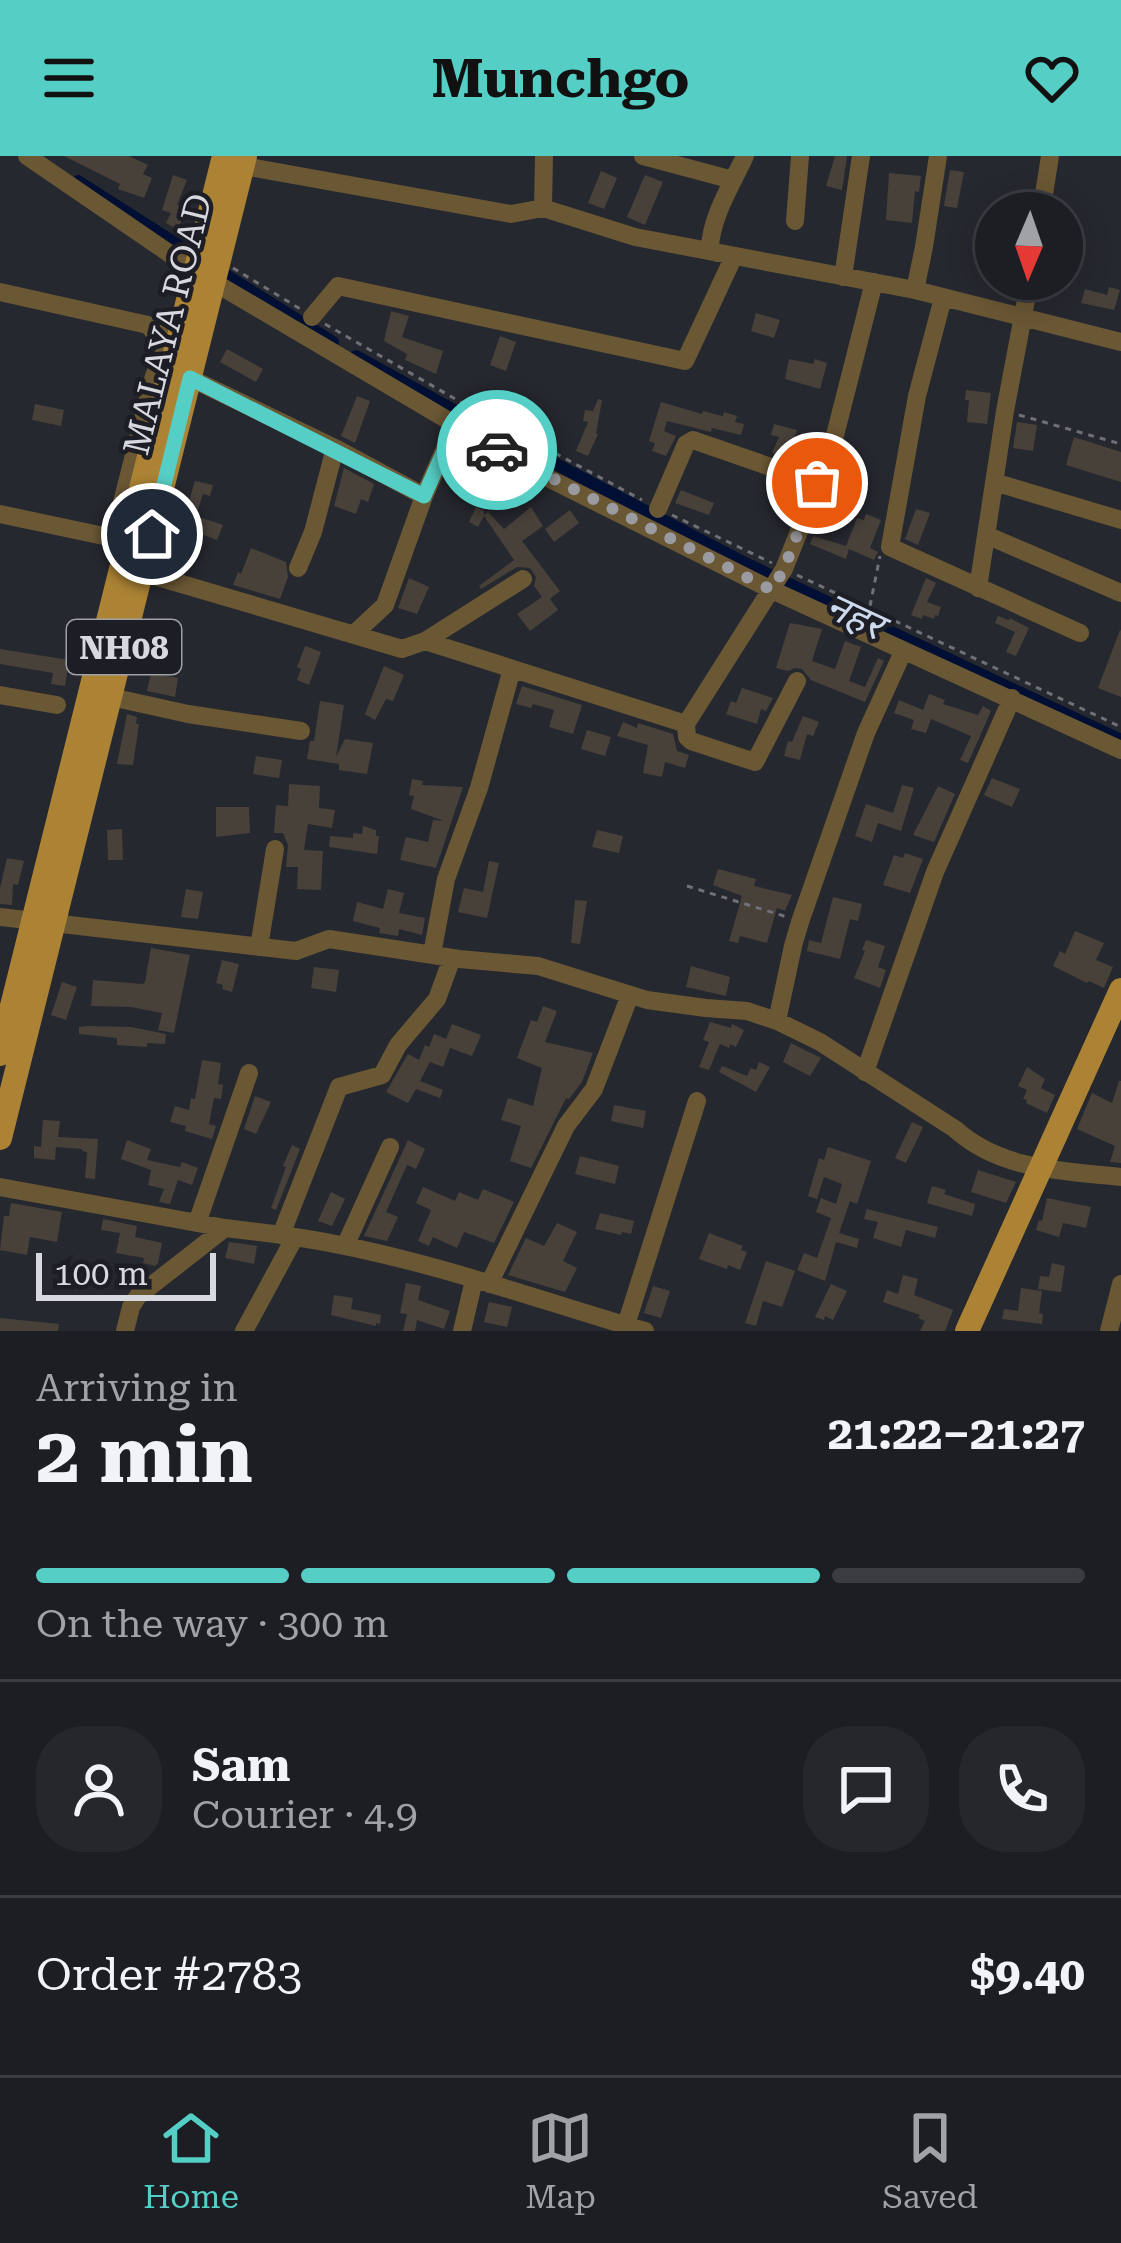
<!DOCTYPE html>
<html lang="en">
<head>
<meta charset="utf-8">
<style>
	:root { --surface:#1c1e23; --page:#25272b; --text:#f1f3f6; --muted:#a0a2a6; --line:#3a3c41; --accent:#55cec5 }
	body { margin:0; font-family:"Roboto Serif","Noto Sans Devanagari",serif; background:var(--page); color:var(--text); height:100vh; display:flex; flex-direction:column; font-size:45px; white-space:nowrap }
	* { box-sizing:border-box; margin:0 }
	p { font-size:39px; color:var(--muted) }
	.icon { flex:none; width:66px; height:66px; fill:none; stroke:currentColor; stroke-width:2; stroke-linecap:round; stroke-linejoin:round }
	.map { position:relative; height:1175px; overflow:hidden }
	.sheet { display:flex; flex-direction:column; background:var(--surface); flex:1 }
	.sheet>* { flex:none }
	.needle { width:78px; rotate:182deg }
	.controls { position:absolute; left:975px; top:36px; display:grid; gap:24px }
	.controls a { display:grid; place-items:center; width:108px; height:108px; border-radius:50%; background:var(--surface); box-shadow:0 6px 30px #0003,0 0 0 3px var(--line); font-size:60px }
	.scale { position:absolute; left:36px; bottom:30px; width:180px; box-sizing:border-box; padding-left:12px; border:6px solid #d8d9de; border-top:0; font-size:33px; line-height:42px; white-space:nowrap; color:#d8d9de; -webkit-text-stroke:9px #1d1e25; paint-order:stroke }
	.pin { position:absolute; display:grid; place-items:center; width:102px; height:102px; color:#fff; margin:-51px; border:6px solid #fff; border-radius:50%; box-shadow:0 3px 12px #0007 }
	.courier { position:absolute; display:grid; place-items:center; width:120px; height:120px; margin:-60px; border:9px solid #55cec5; border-radius:50%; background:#fff; color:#222; box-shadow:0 3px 15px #0007 }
	.head em { font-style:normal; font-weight:700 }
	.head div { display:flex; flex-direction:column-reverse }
	.head { display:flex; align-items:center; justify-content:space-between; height:204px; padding:0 36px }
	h1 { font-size:78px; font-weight:700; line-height:90px }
	.bar { display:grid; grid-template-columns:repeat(4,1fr); gap:18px 12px; align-content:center; height:144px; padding:0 36px }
	.bar i { height:15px; border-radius:9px; background:var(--line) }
	.bar .on { background:var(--accent) }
	.bar p { grid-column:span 4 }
	.line { display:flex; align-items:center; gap:30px; padding:0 36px; border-top:3px solid var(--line) }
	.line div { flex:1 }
	.round { display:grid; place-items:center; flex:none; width:126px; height:126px; border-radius:48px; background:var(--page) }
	header { display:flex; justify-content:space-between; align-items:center; height:156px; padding:0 36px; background:var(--accent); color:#111; font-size:54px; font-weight:700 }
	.tab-bar { display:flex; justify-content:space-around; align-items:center; height:168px; border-top:3px solid var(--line); background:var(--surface); font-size:33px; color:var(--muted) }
	.tab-bar a { display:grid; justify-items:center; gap:6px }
	.tab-bar .on { color:var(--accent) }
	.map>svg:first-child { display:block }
</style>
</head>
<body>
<header><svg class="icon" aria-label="menu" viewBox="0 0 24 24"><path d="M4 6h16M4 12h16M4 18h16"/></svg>Munchgo<svg class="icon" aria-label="heart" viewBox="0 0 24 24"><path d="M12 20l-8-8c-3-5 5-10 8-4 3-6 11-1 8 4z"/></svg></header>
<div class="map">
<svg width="1121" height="1175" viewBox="0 0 1121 1175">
	<rect width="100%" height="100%" fill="#26282f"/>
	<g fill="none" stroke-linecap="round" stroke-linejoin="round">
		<!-- canal -->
		<path stroke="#000f33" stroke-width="12" d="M78 25 197 101
			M218 114 333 186
			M356 200 481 269 747 408 1121 584"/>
	</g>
	<!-- building -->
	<path fill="#47413a" d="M64 0H129L148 9 143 18 152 22 144 42 118 33 120 28Z
		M835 0H847L842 34 826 30Z
		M950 14 964 16 957 52 944 50Z
		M601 15 617 22 604 53 588 47Z
		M889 17 921 20 919 36 915 35 912 67 886 64Z
		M173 19 187 24 177 49 188 53 177 73 166 67 171 57 162 54Z
		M645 19 663 26 645 69 627 61Z
		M1109 131 1120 134 1114 154 1081 147 1085 133 1107 139Z
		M391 155 409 160 402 181 443 195 436 218 405 204 407 198 384 185Z
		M756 157 780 164 774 182 751 175Z
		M500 180 516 186 506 215 490 209Z
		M227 193 263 213 256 226 220 206Z
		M789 203 813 208 815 203 827 207 820 233 785 223Z
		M966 234 991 237 987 268 967 266 969 244H965Z
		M357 240 370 245 355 287 341 280Z
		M598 243 602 244 596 277 598 278 588 300 576 295 588 266 583 265 585 254 593 255Z
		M661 246 702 258 703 255 718 259 723 260 724 256 737 260 735 266 744 268 741 279 712 272 711 276 667 265 664 275 676 280 666 300 652 295 655 287 649 285Z
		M35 248 64 254 61 270 32 264Z
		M1017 266 1037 269 1033 295 1013 292Z
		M774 268 797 274 793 286 789 284 782 301 772 297 779 281 771 279Z
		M1074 281 1121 296V326L1066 309Z
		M344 312 374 328 368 346 361 343 356 358 334 350Z
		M195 325 213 329 210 340 203 338 196 360 223 369 217 384 201 378 194 399 166 390 173 368 178 369 187 344 189 345Z
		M681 334 714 347 709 359 675 347Z
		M476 351 484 355V359L488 356 504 373 531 351 543 370 522 385 560 435 550 443 558 454 530 475 517 458 542 441 534 430 536 421 530 412 517 411 481 433 479 430 514 404 484 360 478 371 469 366Z
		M916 353 930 357 918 389 905 383Z
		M570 354 579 367 554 386 545 373Z
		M866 358 881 364 870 392 878 396 874 404 849 393 846 403 810 388 813 380 846 390 857 362 864 364Z
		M251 392 286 406 288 421 280 443 233 429 238 416 241 418Z
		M409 422 429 431 417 458 398 452Z
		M926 422 936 427 927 446 941 451 938 460 935 459 934 463 923 459 922 463 911 459Z
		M998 460 1009 464 1010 462 1029 472 1016 500 1006 496 1015 476 995 467Z
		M790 467 822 473 812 505 835 513 845 485 861 491 849 525 865 531 878 502 884 505 865 546 811 524 802 513 795 512 788 515 776 512Z
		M1120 474 1121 475V541L1098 532Z
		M305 490 321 496 309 529 297 524 301 513 297 511Z
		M0 493 69 504 65 530 51 528 53 517 0 508Z
		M384 510 404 519 393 545 386 543 375 564 365 558Z
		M151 517 178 522 175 541 147 535Z
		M522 530 582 549 573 578 549 571 554 554 533 548 531 552 516 548Z
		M742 532 773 542 766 555 761 553 757 568 726 558 731 545 736 547Z
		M929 538 945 544 943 548 978 559 983 550 991 555 968 607 960 604 971 580 931 563 926 577 911 573 914 564 894 557 899 544 923 554Z
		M320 545 344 549 336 601 345 583 373 587 367 618 339 614V608L307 603 310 585H314Z
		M127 558 137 561 136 568H139L133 609 117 608Z
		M803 560 819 566 813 580 807 578 800 604 784 600 788 585 792 586Z
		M623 566 637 572 638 567 673 578 677 595 689 599 685 612 665 606 662 621 643 617 648 589 617 580Z
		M587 574 611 581 605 600 581 593Z
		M256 600 282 604 279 622 253 618Z
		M992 622 1020 633 1012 651 984 639Z
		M412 623 423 625 422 629 463 631 436 712 400 704 406 681 428 686 433 664 444 665 411 653 414 640 409 639Z
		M289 628 320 630 319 652 335 654 332 672 308 668 304 694 323 695 321 734 297 733 298 711H286L288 689 283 677H274L276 649 288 650Z
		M902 629 914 632 901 675 878 667 872 686 855 680 866 648 893 657Z
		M938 630 955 638 934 686 913 679Z
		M216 651H249L250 677 216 681Z
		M363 670 376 674V680H379L377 698 329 691 330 680 353 682V677L362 678Z
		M122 673 123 704H108L107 674Z
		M597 674 623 680 619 697 592 691Z
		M905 697 923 703 910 737 883 729 894 699 903 702Z
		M7 702 24 705 18 729 13 728 12 749 0 748V732Z
		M489 705 499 707 487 762 458 756 464 732 483 736Z
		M718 713 756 723 754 730 792 739 785 755 777 752 767 787 740 780 738 787 729 785 742 740 713 729Z
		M186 733 203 736 198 763 181 761Z
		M388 733 404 737 399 757 425 762 422 779 399 773 398 780 379 777 380 772 353 765 357 746 383 753Z
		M833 741 862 748 858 765 850 763 840 803 807 795 809 784 821 787Z
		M575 744 587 745 580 788 571 787Z
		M1075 775 1104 787 1096 804 1113 811 1104 832 1089 825 1087 827 1053 810 1060 795 1065 798Z
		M866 784 885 790 878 811 886 814 880 832 854 822 865 795 862 794Z
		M151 792 190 799 174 877 158 874 162 857 131 851 91 850 93 824 143 828 145 826Z
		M222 804 239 808 232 836 222 833 223 829 216 827Z
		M691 810 730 821 726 840 686 831Z
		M314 811 339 814 336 836 311 832Z
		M62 826 77 831 66 864 51 859Z
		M543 850 557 855 545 886 593 897 582 926 569 943 566 942 531 1012 510 1005 521 970 501 964 508 942 533 950 542 912 517 902 531 864 537 866Z
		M710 866 731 872 732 868 744 874 736 891 730 888 729 892 720 888 709 914 699 911 709 886 703 884Z
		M452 868 481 879 472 900 450 892 443 911 430 906 420 925 443 934 440 942 416 933 408 947 386 936 408 898 419 904 425 889 429 891 434 878 446 883Z
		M86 870 131 871 166 878 165 888 147 887V891L117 889V882L79 878V871Z
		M791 887 821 902 810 920 783 906Z
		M202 904 221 907 218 928 223 929 221 943 214 942 209 968 216 970 212 983 185 975 186 970 170 966 175 950 189 954 191 942 195 943Z
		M759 906 770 911 756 936 719 916 722 910 747 920 751 912 756 914Z
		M1027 911 1045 923 1041 932 1055 939 1047 957 1026 947 1027 944 1023 943 1027 934 1018 930Z
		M1119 925H1121V1007L1110 1006 1115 990 1077 973 1092 937 1112 947Z
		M255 940 271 946 256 978 244 973Z
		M614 949 646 955 643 972 611 965Z
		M43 964 60 965 58 981 98 983 95 1023 85 1022 87 996 82 995V993L56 991 55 1004 34 1002V990L41 991Z
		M912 966 923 971 906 1007 895 1002Z
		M127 984 151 993 147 1004 180 1011 182 1006 198 1012 192 1029 178 1024 170 1048 159 1046 164 1033 148 1029 151 1014 121 1003Z
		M408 984 425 993 416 1013 407 1009 386 1056 398 1061 387 1085 364 1080Z
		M292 989 300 993 276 1054 271 1052 286 1011 283 1010Z
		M828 991 871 1005 857 1048 850 1045 839 1077 859 1083 857 1092 836 1086 825 1125 797 1114 804 1097 817 1102 831 1062 816 1056 821 1042 836 1048 842 1028 824 1021 817 1043 808 1040 819 1002 824 1004Z
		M580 1000 619 1010 615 1028 575 1018Z
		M978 1014 1016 1026 1006 1047 971 1036Z
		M932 1030 946 1034 944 1038 975 1048 972 1060 927 1047Z
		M423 1031 455 1045 459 1036 478 1044 483 1033 514 1046 494 1087 464 1076 457 1092 433 1081 429 1090 418 1085 431 1054 416 1047Z
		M331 1036 345 1043 332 1070 318 1065Z
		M1047 1042 1091 1051 1086 1072 1063 1067 1059 1081 1036 1074 1039 1064 1042 1065Z
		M11 1047 62 1056 57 1086 30 1081 27 1099 0 1094 4 1060H9Z
		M867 1053 938 1071 935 1082 906 1074 901 1091 873 1082 878 1066 864 1063Z
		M600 1057 634 1065 631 1078 622 1076 621 1079 595 1073Z
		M103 1063 137 1070 135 1081 162 1087 158 1107 155 1110 143 1107 144 1102 116 1097 120 1077 101 1074Z
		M557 1067 577 1076 563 1105 577 1112 565 1136 508 1119 526 1082 544 1090Z
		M709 1077 743 1090 741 1094 747 1096 740 1114 728 1109 727 1113 699 1103Z
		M229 1086 257 1090 254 1108 225 1102Z
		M766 1105 795 1115 782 1151 763 1145 756 1170 745 1167Z
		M1052 1107 1065 1110 1061 1136 1038 1133 1040 1120 1049 1121Z
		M903 1119 918 1123 914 1139 953 1154 945 1175H920L925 1165 918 1162 920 1159 883 1146 887 1134 898 1138Z
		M406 1127 421 1130 418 1144 450 1155 444 1173 417 1164 415 1175H403L407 1158 400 1157Z
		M831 1128 847 1135 833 1164 825 1160 824 1164 815 1161Z
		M653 1130 670 1135 661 1162 644 1157Z
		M1021 1132 1042 1135 1039 1157 1043 1158 1042 1168 1002 1163 1004 1153 1018 1155Z
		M334 1139 353 1142 351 1153 381 1159 380 1168 376 1167V1170L331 1159Z
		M489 1146 512 1151 507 1171 484 1166Z
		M0 1162 59 1168 58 1175H0Z"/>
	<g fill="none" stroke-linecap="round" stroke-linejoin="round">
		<!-- path -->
		<path stroke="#6f7177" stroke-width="3" stroke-dasharray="6 6" stroke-linecap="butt" d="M233 112 302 154
			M325 168 464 248 642 344
			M1019 259 1121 288
			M672 359 772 407
			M797 419 1121 571
			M870 450 880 400
			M687 730 787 761"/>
		<!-- minor -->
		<path stroke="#6a5734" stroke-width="18" d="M27 0 195 115 534 315 772 434 1121 594
			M544 0 543 52 635 81 915 134 1121 186
			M643 0 733 24
			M243 10 511 58 543 52
			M1041 57 1050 0
			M795 65 800 0
			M717 97 710 92C711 61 732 28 745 0
			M843 121 861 0
			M915 134 924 91 938 0
			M0 136 148 169 155 177 166 179 169 187 154 220 113 382 0 358
			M943 142 917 240 890 391 1080 477
			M312 161 338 130 685 205 734 100
			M190 222 335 292 424 340
			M994 326 1121 364
			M658 353 686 288 693 284 817 327
			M986 379 1121 437
			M298 412 313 376 335 292
			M134 414 402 493 425 485 686 568 784 413 831 295 874 126
			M978 432 1005 255 1030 123
			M354 478 385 449 424 340 455 270
			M425 485 523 423
			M0 539 57 549
			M111 541 188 558 301 575
			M686 568 687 581 691 585 755 606 797 525
			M0 761 296 795 329 783 459 803 538 810 647 844 706 852 747 855 777 865 820 886 955 973C1000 1014 1063 1015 1121 1021
			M259 791 275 693
			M432 798 446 723 479 632 512 513
			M777 865 793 790 800 766 866 577 903 496
			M865 916 935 716 1012 542
			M0 1031 225 1072 291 1080
			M197 1067 249 917
			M281 1079 339 931 382 919 398 889 437 843 452 802
			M346 1088 390 991
			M489 1128 566 970 594 933 630 839
			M626 1169 697 945
			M125 1175 131 1151 138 1140 225 1072
			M244 1175 295 1081C414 1099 529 1141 645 1175
			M462 1175 474 1124
			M1109 1175 1121 1128"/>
		<!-- major -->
		<path stroke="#ac8334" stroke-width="24" d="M0 898 224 0
			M0 982 245 0
			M967 1175 1121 834"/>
	</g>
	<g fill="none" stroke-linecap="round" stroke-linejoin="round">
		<!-- done -->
		<path stroke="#9a9ba1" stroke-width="12" stroke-dasharray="0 21.6" d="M497 294 772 434 784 413 817 327"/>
		<!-- route -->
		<path stroke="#55cec5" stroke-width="15" d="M152 378 190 222 424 340 455 270 497 294"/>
	</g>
	<g text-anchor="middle" stroke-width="9" stroke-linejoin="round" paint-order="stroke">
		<!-- shield labels -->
		<rect fill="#1d1e25" stroke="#a0a1a6" stroke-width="3" x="67" y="464" width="114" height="54" rx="9"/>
		<g font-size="33" font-weight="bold" fill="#d8d9de">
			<text x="124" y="503">NH08</text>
		</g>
		<!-- street labels -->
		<g font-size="36" fill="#d8d9de" stroke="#1d1e25">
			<text transform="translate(167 168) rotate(-76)" y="13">MALAYA ROAD</text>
		</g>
		<!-- water labels -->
		<g font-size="39" font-style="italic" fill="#cddaee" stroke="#1d1e25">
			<text transform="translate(855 459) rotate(25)" y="14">नहर</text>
		</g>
	</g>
</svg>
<div class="controls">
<a><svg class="needle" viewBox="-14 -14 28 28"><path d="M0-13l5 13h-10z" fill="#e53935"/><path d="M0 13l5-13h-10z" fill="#a0a2a6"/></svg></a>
</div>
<div class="scale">100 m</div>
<div class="pin" style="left:817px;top:327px;background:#ea580c"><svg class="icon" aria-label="bag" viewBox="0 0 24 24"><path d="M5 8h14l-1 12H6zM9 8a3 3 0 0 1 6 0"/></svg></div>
<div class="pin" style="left:152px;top:378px;background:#1f2937"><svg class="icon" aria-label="home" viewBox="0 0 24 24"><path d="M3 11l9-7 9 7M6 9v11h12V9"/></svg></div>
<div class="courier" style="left:497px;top:294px"><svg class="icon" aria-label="car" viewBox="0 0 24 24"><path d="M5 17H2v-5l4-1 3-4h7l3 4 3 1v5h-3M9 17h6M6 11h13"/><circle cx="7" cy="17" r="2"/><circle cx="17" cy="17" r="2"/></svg></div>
</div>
<section class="sheet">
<div class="head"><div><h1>2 min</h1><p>Arriving in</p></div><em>21:22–21:27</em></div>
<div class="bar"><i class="on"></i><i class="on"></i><i class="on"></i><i></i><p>On the way · 300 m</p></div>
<div class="line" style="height:216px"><a class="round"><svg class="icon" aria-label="person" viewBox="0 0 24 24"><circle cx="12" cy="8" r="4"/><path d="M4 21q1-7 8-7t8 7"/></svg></a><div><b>Sam</b><p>Courier · 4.9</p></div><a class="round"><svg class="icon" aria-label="chat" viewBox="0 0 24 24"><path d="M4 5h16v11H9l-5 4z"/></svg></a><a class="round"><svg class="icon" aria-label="phone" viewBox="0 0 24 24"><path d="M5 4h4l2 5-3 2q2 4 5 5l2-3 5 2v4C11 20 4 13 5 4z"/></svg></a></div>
<div class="line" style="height:156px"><div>Order #2783</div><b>$9.40</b></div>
</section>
<nav class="tab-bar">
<a class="on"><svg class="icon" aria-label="home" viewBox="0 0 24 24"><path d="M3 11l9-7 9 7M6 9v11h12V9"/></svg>Home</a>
<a><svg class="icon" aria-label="map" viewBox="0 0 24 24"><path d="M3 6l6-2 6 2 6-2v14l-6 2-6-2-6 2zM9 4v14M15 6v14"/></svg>Map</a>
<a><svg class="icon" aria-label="saved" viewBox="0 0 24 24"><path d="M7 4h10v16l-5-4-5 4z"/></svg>Saved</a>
</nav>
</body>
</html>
